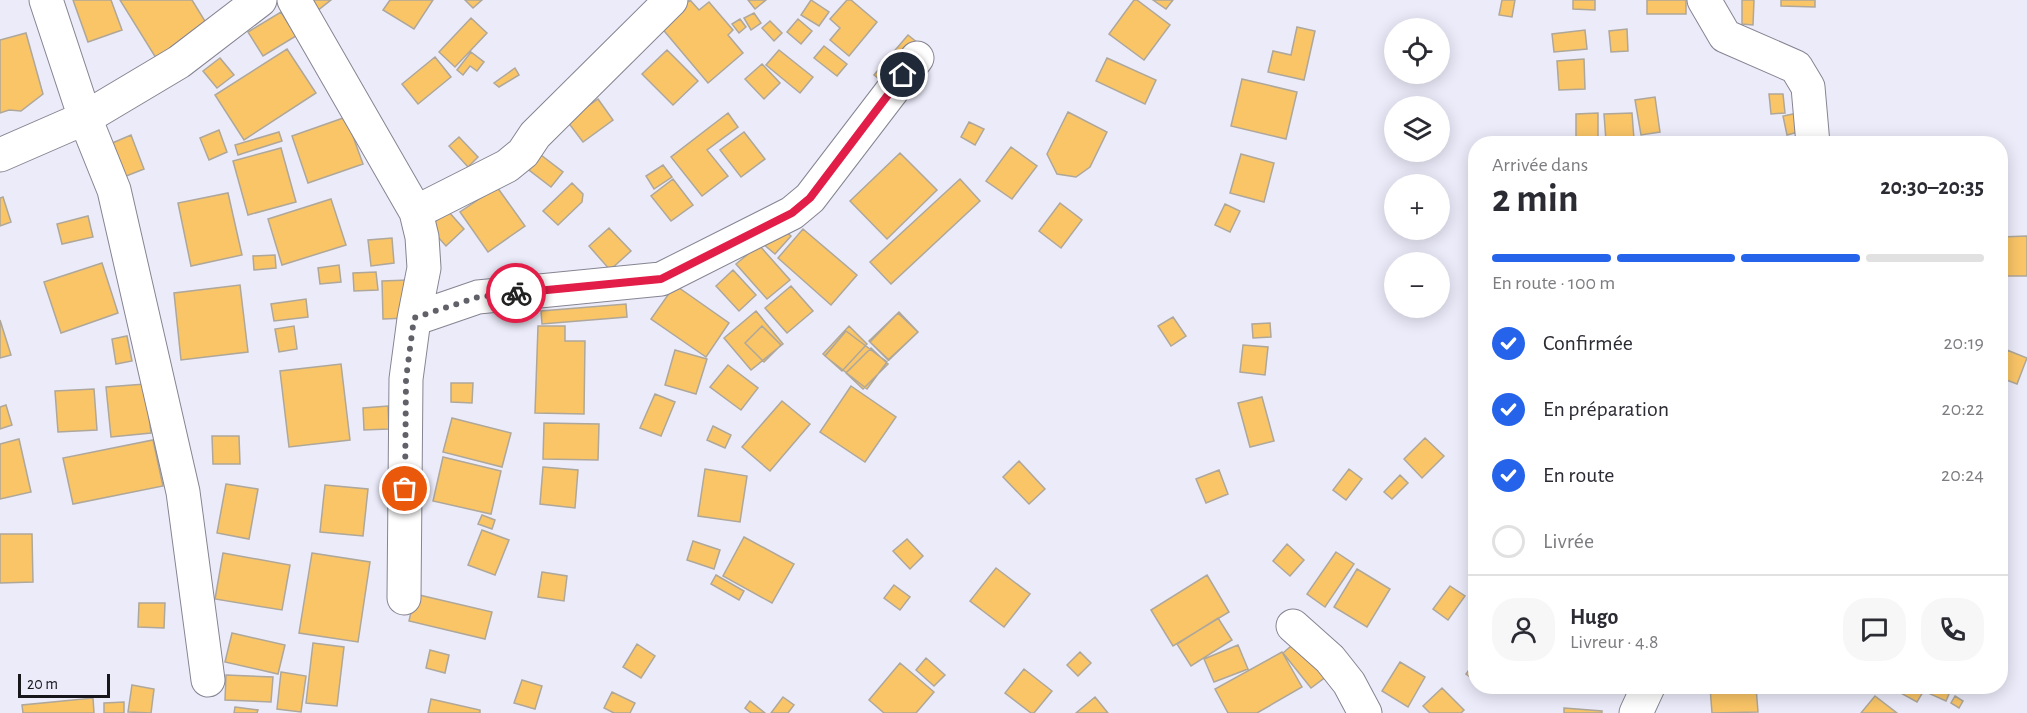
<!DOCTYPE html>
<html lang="fr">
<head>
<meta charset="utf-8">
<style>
	:root { --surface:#fff; --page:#f7f7f7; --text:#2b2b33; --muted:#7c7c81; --line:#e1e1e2; --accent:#2563eb }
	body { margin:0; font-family:"Alegreya Sans",sans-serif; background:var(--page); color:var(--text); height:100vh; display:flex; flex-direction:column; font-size:22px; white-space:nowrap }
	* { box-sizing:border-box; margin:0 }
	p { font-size:20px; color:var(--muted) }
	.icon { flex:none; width:33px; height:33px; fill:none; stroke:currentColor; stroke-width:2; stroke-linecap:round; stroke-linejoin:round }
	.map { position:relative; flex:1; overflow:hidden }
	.panel { position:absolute; left:1468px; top:136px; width:540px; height:558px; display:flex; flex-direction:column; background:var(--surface); border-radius:24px; box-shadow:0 3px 15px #0003 }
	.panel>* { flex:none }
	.tools { position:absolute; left:1384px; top:18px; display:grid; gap:12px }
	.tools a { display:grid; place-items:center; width:66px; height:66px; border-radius:50%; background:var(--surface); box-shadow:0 3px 15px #0003; font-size:30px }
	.scale { position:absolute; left:18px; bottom:15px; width:92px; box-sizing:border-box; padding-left:6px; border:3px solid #16161b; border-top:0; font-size:16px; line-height:21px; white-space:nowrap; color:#16161b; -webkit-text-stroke:4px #ecebfa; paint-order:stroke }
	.pin { position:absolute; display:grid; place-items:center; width:51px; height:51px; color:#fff; margin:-26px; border:3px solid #fff; border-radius:50%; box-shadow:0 2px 6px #0007 }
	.courier { position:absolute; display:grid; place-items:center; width:60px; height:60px; margin:-30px; border:4px solid #e11d48; border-radius:50%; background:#fff; color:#222; box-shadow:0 2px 8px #0007 }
	.head em { font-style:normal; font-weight:600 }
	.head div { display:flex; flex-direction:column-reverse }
	.head { display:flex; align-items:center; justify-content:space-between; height:102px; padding:0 24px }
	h1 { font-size:39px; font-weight:600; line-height:45px }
	.bar { display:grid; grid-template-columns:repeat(4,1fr); gap:9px 6px; align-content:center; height:72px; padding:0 24px }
	.bar i { height:8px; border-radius:4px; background:var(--line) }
	.bar .on { background:var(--accent) }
	.bar p { grid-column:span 4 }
	.line { display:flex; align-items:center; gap:15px; padding:0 24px; border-top:2px solid var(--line) }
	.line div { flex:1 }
	.round { display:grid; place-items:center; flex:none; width:63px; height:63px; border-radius:24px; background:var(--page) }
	ol { padding:0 24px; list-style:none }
	li { display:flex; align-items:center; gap:18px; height:66px }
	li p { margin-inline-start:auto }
	li .icon { padding:6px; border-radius:50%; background:var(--accent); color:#fff; stroke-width:4 }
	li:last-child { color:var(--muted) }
	li i { width:33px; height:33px; border:3px solid var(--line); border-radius:50% }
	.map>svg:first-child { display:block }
</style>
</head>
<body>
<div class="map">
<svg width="2027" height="713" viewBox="0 0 2027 713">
	<rect width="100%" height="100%" fill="#ecebfa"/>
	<!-- building -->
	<path fill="#fac567" stroke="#aea79a" stroke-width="1.5" d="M73 0H111L122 30 88 42Z
		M120 0H192L208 26 156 58Z
		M312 0H331L317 11Z
		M390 0H433L414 29 383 10Z
		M465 0H482L473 8Z
		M690 0 699 10 709 2 733 30 728 35 743 53 708 83 660 26Z
		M748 0H766L755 9Z
		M811 0 829 12 819 26 801 15Z
		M847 0H851L877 22 849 56 830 40 840 28 830 19Z
		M1134 0H1137L1170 25 1144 60 1109 34Z
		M1153 0H1173L1166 9Z
		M1502 0H1515L1512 17 1499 15Z
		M1573 0H1595V10L1573 9Z
		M1647 0H1686V14H1647Z
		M1742 0H1754L1753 25 1742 24Z
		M1781 0H1815V7L1781 6Z
		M281 12 296 36 263 56 248 32Z
		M754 13 761 23 751 30 744 18Z
		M471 18 487 33 455 67 439 52Z
		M740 19 746 27 739 33 732 24Z
		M798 19 812 31 801 44 787 32Z
		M770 21 782 33 774 41 762 28Z
		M1297 27 1315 31 1304 80 1268 72 1273 51 1291 55Z
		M1627 29 1628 51 1611 52 1609 31Z
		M1585 30 1587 49 1554 52 1552 34Z
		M26 33 43 94 21 111 9 110 0 113V40Z
		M908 35 923 47 889 87 874 75Z
		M824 46 847 64 837 76 814 58Z
		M287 49 316 93 244 140 215 95Z
		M667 50 698 81 673 105 642 74Z
		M779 50 813 77 800 93 766 65Z
		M471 52 484 62 477 71 470 66 463 75 457 70Z
		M435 57 451 77 418 104 402 84Z
		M220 58 234 75 217 88 203 71Z
		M1107 58 1156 80 1145 104 1096 81Z
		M1584 59 1585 89 1559 90 1557 61Z
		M762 64 780 83 764 99 745 79Z
		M515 68 519 75 499 87 494 83Z
		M1242 79 1297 92 1286 139 1231 126Z
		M1769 94H1783L1785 113 1771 114Z
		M1655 97 1660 132 1641 135 1635 100Z
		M598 99 613 120 583 142 567 121Z
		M1068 112 1107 132 1090 167 1076 177 1057 174 1047 154Z
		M728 113 738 127 707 150 728 176 702 196 671 157Z
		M1598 113V144H1576V114Z
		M1632 113 1634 139 1606 141 1604 114Z
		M1798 113 1802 131 1787 135 1783 116Z
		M346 117 363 164 308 183 292 136Z
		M969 122 984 129 975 145 961 137Z
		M219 130 227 152 209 160 200 138Z
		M279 132 282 141 238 155 235 145Z
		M744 132 765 159 741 177 720 150Z
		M131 135 144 169 116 180 103 147Z
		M459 137 478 157 468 167 449 146Z
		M1911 140 1912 144H1875Z
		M1011 147 1037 166 1012 199 986 181Z
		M281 148 296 202 248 215 233 161Z
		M900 153 937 190 887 239 850 201Z
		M1241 154 1274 163 1264 202 1230 193Z
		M541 155 563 172 551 187 529 170Z
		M663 165 672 177 654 189 646 176Z
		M673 179 693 205 671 221 651 196Z
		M960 179 980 201 891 284 870 262Z
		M572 183 583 194 582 202 558 225 543 211Z
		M497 187 525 226 488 252 460 212Z
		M228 193 242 255 191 266 178 203Z
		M3 197 11 222 0 226V198Z
		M331 199 346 245 282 265 268 219Z
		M1060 203 1082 220 1061 248 1039 231Z
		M1225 204 1240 211 1230 232 1215 225Z
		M448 211 464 229 446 246 429 227Z
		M88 216 93 237 62 244 57 224Z
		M778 225 791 236 775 254 762 243Z
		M609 228 631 251 610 270 589 246Z
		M803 229 857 275 831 305 778 258Z
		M2027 236V276H2001V237Z
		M392 238 394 263 371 266 368 240Z
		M759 245 790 280 767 299 736 264Z
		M275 255 276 268 254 270 253 256Z
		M102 263 118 313 61 333 44 282Z
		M339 265 341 282 320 284 318 268Z
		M733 270 756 295 739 311 716 286Z
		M376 272 378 290 354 291 353 273Z
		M408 280V318L383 319 382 281Z
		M240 285 248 352 181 360 174 293Z
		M675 285 729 323 706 357 651 319Z
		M791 286 813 311 787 333 765 308Z
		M306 299 308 317 274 321 271 304Z
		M626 304 627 317 542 324 541 311Z
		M756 311 783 344 751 370 724 338Z
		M899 312 918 332 888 360 869 341Z
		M898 313 918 332 889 360 870 342Z
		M1173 317 1186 336 1171 346 1158 326Z
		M0 320 11 355 0 358Z
		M1270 323 1271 337 1253 338 1252 324Z
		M294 326 297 349 279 352 275 329Z
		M538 326H565V341H585L584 414 535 413Z
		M762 326 781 345 764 362 745 343Z
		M849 326 867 344 842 371 823 354Z
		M846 331 887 362 867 389 825 356Z
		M127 336 132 361 116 364 112 339Z
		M1243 345 1268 347 1265 375 1240 372Z
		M871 348 888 364 863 389 846 373Z
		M675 350 707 359 696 394 665 385Z
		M2007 350 2027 358 2017 384 2001 378V364Z
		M341 364 350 440 289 447 280 371Z
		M728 365 758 388 741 410 710 387Z
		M451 383H473L472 403 451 402Z
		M145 384 151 433 111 437 106 387Z
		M851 386 896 417 865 462 820 432Z
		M94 389 97 430 58 432 55 391Z
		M655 394 675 402 661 436 640 428Z
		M1262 397 1274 441 1250 447 1238 403Z
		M782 401 810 424 770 471 742 447Z
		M6 405 12 425 0 429V407Z
		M388 406 389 429 364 430 363 408Z
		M452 418 511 433 502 467 443 452Z
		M544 423 599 424 598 460 543 459Z
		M713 426 731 435 725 448 707 440Z
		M212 436H239L240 464H213Z
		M1425 438 1444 456 1422 478 1404 459Z
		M19 439 31 492 0 499V444Z
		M153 440 163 486 73 504 63 458Z
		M443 457 501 471 491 514 433 501Z
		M1019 461 1045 489 1029 504 1003 477Z
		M543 467 578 470 575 508 540 504Z
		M705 469 747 476 740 522 698 516Z
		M1349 469 1362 479 1346 500 1333 490Z
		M1219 470 1228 494 1206 503 1196 479Z
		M1400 475 1408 483 1392 499 1384 492Z
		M226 484 258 489 249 539 217 533Z
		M325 485 368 489 363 536 320 532Z
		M482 515 495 520 492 529 478 524Z
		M482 530 509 540 495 575 468 565Z
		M0 534H32L33 582 0 583Z
		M744 537 794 564 772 603 723 576Z
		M907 539 923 556 910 569 893 551Z
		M693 541 720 550 714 569 687 560Z
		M1287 544 1304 560 1290 576 1273 561Z
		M1336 552 1354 564 1325 607 1307 594Z
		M223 553 290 565 282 610 215 599Z
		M312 553 370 562 358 642 299 633Z
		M996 568 1030 594 1004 627 970 601Z
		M1357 569 1390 589 1367 627 1334 607Z
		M542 572 567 576 564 601 538 597Z
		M716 575 744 591 739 600 711 584Z
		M1207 575 1229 612 1173 646 1151 610Z
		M894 585 910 597 900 610 884 598Z
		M1450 586 1465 596 1448 620 1433 609Z
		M415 594 492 612 485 639 409 621Z
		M139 603H165L164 628 138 627Z
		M1218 618 1232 640 1191 666 1177 644Z
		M232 633 285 645 278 674 225 662Z
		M1298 640 1327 676 1311 688 1283 653Z
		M313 643 344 647 337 706 306 703Z
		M637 644 655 656 641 678 623 667Z
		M1238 645 1248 669 1214 682 1204 659Z
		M430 650 449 655 445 673 426 668Z
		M1080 652 1091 663 1078 676 1067 665Z
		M1282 652 1302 687 1257 713H1228L1215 689Z
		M926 658 945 675 934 686 916 670Z
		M1476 660V681L1466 674Z
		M1400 662 1425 677 1408 707 1382 691Z
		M900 663 934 692 916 713H884L869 700Z
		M1024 669 1052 691 1034 713H1031L1005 693Z
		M281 672 306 676 301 712 277 709Z
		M226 675 273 677 271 702 225 700Z
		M522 680 542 686 535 709 514 703Z
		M132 685 154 689 151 713 128 712Z
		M1710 687H1756L1758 712 1712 713Z
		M1899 687H1926L1917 702 1897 691Z
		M1931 687H1952L1946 701 1928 693Z
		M1442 688 1464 710 1461 713H1430L1423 706Z
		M612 692 635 703 630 713H614L604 708Z
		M1875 696 1897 713H1861Z
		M1955 696 1963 701 1959 708 1951 703Z
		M783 697 794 705 788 713H771Z
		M1095 697 1108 713H1076Z
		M93 698 94 713H23L22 705Z
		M431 699 480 710V713H428Z
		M750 701 765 713H751L745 708Z
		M124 702V713H104V703Z
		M235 707 258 710 257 713H234Z
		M1564 708 1602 711V713H1564Z"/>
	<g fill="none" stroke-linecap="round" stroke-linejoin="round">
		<!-- street casing -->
		<g stroke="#858491" stroke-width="35">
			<path id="street" d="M46 0 85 118 114 190 183 492 208 680
				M294 0 416 212 422 237 424 268 414 319 406 379 404 598
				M1704 0 1725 36 1796 67 1808 87 1813 144
				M0 155 85 118 179 62 260 0
				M416 212 507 166 523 153 535 135 671 0
				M414 319 478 297 661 279 792 213 810 198 917 58
				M1293 626 1330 659 1349 683 1365 713
				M1636 713 1648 687"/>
		</g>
		<!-- street -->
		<use href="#street" stroke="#fff" stroke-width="33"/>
	</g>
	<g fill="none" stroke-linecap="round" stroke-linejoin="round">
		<!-- done -->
		<path stroke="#616169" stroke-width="6" stroke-dasharray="0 10.8" d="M405 489 406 379 414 318 478 297 516 293"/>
		<!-- route -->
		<path stroke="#e11d48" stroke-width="8" d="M516 293 661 279 792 213 810 198 903 75"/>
	</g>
</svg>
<div class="tools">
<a><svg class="icon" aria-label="locate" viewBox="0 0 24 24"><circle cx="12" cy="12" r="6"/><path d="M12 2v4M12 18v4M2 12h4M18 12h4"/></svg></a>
<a><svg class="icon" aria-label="layers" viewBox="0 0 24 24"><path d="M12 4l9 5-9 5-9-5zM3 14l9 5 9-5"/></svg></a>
<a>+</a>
<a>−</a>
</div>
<div class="scale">20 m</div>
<div class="pin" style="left:405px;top:489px;background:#ea580c"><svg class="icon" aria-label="bag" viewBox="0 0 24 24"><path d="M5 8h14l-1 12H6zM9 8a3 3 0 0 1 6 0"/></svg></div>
<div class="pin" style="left:903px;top:75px;background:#1f2937"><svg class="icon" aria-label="home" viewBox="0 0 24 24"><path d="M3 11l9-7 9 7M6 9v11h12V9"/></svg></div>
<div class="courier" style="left:516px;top:293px"><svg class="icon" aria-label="bike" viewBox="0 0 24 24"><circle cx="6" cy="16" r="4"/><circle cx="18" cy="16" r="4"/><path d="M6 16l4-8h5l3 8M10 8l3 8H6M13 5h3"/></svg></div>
<section class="panel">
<div class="head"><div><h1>2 min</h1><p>Arrivée dans</p></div><em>20:30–20:35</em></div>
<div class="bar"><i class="on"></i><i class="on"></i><i class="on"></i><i></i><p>En route · 100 m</p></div>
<ol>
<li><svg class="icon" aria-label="check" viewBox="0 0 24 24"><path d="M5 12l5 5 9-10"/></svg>Confirmée<p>20:19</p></li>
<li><svg class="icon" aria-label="check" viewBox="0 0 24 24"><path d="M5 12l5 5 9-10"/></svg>En préparation<p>20:22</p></li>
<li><svg class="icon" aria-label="check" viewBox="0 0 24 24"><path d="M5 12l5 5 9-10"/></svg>En route<p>20:24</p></li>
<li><i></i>Livrée</li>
</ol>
<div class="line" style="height:108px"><a class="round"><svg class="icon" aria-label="person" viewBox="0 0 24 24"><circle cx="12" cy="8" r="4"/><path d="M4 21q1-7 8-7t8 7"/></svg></a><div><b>Hugo</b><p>Livreur · 4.8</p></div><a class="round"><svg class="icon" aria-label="chat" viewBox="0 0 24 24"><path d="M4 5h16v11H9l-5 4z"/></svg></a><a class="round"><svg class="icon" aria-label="phone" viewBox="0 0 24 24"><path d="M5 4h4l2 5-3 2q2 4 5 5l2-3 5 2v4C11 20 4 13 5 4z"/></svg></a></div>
</section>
</div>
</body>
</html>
